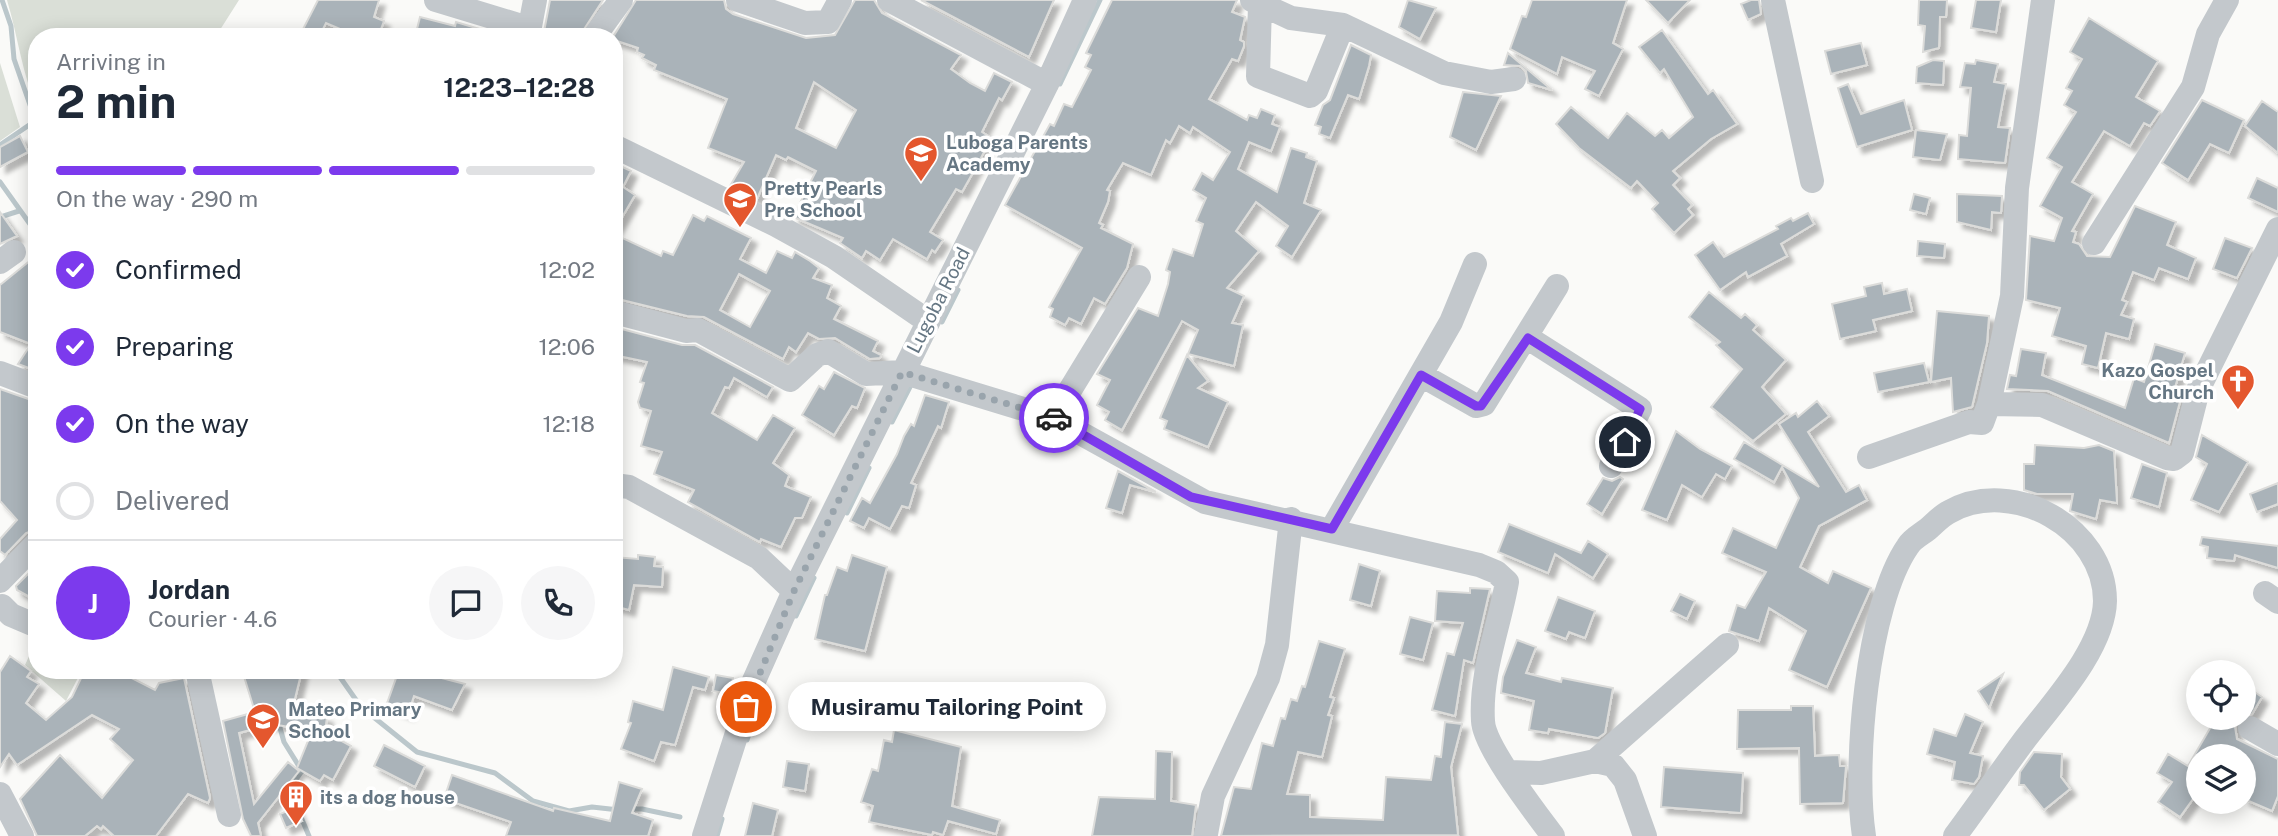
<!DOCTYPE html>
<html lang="en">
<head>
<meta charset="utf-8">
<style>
	:root { --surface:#fff; --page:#f6f6f7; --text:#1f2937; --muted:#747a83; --line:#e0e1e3; --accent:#7c3aed }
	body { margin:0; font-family:"Public Sans",sans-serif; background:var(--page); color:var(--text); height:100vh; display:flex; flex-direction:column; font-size:26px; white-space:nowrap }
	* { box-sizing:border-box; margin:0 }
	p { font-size:23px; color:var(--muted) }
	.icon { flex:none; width:38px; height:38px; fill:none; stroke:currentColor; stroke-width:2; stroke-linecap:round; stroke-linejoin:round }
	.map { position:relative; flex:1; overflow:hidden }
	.side { position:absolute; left:28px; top:28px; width:595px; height:651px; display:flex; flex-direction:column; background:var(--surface); border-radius:28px; box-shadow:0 4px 18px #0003 }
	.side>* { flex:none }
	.controls { position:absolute; left:2186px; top:660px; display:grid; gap:14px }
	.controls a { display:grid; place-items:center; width:70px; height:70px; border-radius:50%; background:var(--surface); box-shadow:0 4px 18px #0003; font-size:35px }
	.pin { position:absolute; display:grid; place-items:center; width:60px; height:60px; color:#fff; margin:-30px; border:4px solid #fff; border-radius:50%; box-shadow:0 2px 7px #0007 }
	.courier { position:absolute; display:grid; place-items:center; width:70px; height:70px; margin:-35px; border:5px solid #7c3aed; border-radius:50%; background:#fff; color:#222; box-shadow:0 2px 9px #0007 }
	.bubble { position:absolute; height:49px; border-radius:24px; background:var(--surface); box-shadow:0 4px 18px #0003; font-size:23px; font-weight:700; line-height:49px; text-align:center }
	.head em { font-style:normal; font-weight:700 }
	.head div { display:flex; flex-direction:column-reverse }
	.head { display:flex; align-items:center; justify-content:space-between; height:119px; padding:0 28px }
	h1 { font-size:46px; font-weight:700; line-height:52px }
	.bar { display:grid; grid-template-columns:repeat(4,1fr); gap:10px 7px; align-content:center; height:84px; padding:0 28px }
	.bar i { height:9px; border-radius:5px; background:var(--line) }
	.bar .selected { background:var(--accent) }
	.bar p { grid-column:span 4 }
	.line { display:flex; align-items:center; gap:18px; padding:0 28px; border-top:2px solid var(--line) }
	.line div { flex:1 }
	.round { display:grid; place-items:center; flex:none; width:74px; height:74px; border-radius:37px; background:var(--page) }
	ol { padding:0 28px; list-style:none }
	li { display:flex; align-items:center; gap:21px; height:77px }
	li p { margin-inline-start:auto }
	li .icon { padding:7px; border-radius:50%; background:var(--accent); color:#fff; stroke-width:4 }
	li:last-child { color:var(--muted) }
	li i { width:38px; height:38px; border:4px solid var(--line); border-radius:50% }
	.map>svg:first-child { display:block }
</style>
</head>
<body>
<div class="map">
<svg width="2278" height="836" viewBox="0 0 2278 836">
	<defs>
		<filter id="shadow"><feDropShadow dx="6" dy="6" stdDeviation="2" flood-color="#0004"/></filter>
	</defs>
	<rect width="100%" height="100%" fill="#fafaf8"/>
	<!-- green -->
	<path fill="#dadfd7" d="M7 0H239L218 33 224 37H37V108C22 73 18 37 7 0Z
		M0 63 20 127 0 141Z
		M35 643 37 670H82L66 701 25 665Z"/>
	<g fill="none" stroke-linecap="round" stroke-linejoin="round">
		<!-- stream -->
		<path stroke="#bbc7cb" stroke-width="5" d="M2 0 11 26 14 59 37 125
			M1060 84 1100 0
			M0 145 35 121
			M0 182 37 234
			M0 217 19 211
			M942 322 958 290
			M892 422 913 381
			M847 513 869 468
			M796 616 814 578
			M335 670 361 707 417 752 495 773 533 801 569 811 592 807 619 810
			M278 721 284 742 302 771 289 789 309 836
			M747 740 754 719
			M629 809H642L680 817
			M717 836 722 819"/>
	</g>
	<!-- building -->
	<path fill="#aab3b9" stroke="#dcdcda" stroke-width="2" fill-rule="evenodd" filter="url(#shadow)" d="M318 0H379L374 17 384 21 378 37H359L326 23 319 37H299Z
		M550 0H603L579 37H543Z
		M636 0H724L726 9 733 14 806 38 835 35 855 0H874L882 13 961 55 951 69 970 83 985 91 994 73 1012 82 1002 100 999 98 982 132 991 138 980 160 962 192 956 189 930 232 943 240 935 252 932 250 927 259 893 239 880 260 866 251 862 258 840 243 843 238 793 217 816 171 788 157 786 160 776 155 757 199 730 186 744 162 708 148 727 99 654 70 656 65 642 58 644 55 637 52 638 48 614 40 613 37ZM814 82 856 110 836 148 796 128Z
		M921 0H1054L1029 57Z
		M1112 0H1237L1232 12 1245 17 1240 40 1244 42V46L1238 61 1232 59 1209 99 1247 120 1249 115 1257 118 1261 109 1275 115 1272 124 1280 127 1271 151 1249 142 1238 169 1277 192 1291 148 1307 153 1306 157 1317 161 1304 203 1321 210 1292 257 1276 246 1288 226 1256 202 1236 231 1259 251 1227 288 1244 296 1232 323 1243 325 1234 366 1188 354 1198 330 1182 321 1122 430 1105 420 1109 412 1097 405 1110 380 1097 374 1138 308 1158 316 1168 284 1170 272 1166 270 1173 249 1193 256 1203 224 1196 221 1206 198 1193 190 1202 173 1213 180 1230 152 1193 127 1190 133 1179 126 1170 143 1166 140 1151 175 1123 163 1107 190 1110 191 1108 202 1099 223 1103 225 1101 228 1133 244 1127 268 1105 304 1094 298 1081 324 1069 318 1065 325 1050 317 1053 309 1049 307 1082 248 1005 205 1050 124 1054 126 1064 104 1072 107 1091 70 1085 67 1091 55 1086 53Z
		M1408 0 1436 8 1420 39 1399 27Z
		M1532 0H1627L1613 43 1623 49 1599 96 1585 89 1595 71 1562 57 1557 74 1510 49 1522 16 1526 17Z
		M1646 0H1690L1668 23Z
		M1751 0H1759L1761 14 1748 20 1741 4Z
		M1919 0H1947L1946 17H1940L1939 48 1923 52 1925 26 1918 25Z
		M1976 0H2001L1996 32 1971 28Z
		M420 17 455 26 456 22 493 33 492 37H415Z
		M2089 18 2158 61 2136 97 2160 111 2150 126 2144 123 2130 146 2104 131 2072 182 2093 194 2072 231 2076 232 2073 242 2079 244 2087 256 2110 257 2135 206 2176 222 2167 245 2196 258 2188 279 2159 268 2154 280 2133 272 2122 300 2127 302 2121 315 2134 319 2129 339 2106 333 2098 368 2082 364 2086 346 2052 336 2060 308 2026 300 2030 236 2054 241 2062 218 2040 206 2062 167 2047 158 2076 112 2064 105 2072 91 2066 88 2082 59 2070 52Z
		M1662 30 1708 94 1713 90 1737 124 1711 139 1673 171 1680 178 1673 185 1692 205 1688 209 1693 215 1674 233 1652 209 1658 203 1637 181 1631 188 1579 148 1556 124 1571 107 1608 138 1627 113 1655 136 1662 130 1669 138 1693 117 1664 69 1660 73 1639 47Z
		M1861 43 1867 65 1831 74 1825 51Z
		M1351 45 1371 55 1369 66 1359 99 1348 95 1330 138 1319 134 1321 127 1315 125 1323 105 1330 100Z
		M1508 53 1552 90 1528 83 1526 71 1520 66 1504 65Z
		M1933 60 1944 61 1943 85 1916 83 1917 67Z
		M1976 60 1998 64 1994 82 2006 84 1998 127 2010 128 2005 163 1958 159 1959 135 1967 136 1971 88 1960 87 1965 63 1975 64Z
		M1848 84 1861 114 1904 100 1912 130 1857 147 1838 88Z
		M1463 92 1501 96 1476 150 1450 137Z
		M2202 100 2244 120 2229 153 2210 144 2188 180 2162 163Z
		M2262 101 2278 112V153L2245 126Z
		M1916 130 1947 134 1940 160 1913 157Z
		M20 136 28 152 0 167V147Z
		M614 163 631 171 623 187 635 195 614 231Z
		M2257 178 2278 188V212L2248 198Z
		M1914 194 1930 198 1926 214 1910 210Z
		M1957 194 2002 196 2001 213 1992 212 1991 230 1957 222Z
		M0 212 17 236 0 244Z
		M1808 213 1814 224 1781 244 1787 256 1748 277 1746 272 1720 290 1695 255 1713 242 1724 257 1778 229 1776 226 1791 218 1793 221Z
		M693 215 704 221 707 216 751 238 740 259 766 273 777 251 792 258 795 252 810 261 819 268 813 278 832 285 827 298 841 306 834 319 878 341 873 351 881 355 880 358 870 359 835 338 819 339 808 333 796 352 789 347 783 359 704 317 687 316 614 298V234L661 256 663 251 673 255ZM739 274 770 291 750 327 720 310Z
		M2225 238 2252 248 2237 278 2213 269Z
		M1918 241 1945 244 1944 258 1917 256Z
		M37 255V371L18 364 31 344 0 332V285Z
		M1882 283 1884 294 1907 289 1912 311 1873 320 1876 331 1840 339 1832 304 1866 296 1864 287Z
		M1709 292 1741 318 1745 314 1757 325 1753 330 1786 360 1762 387 1786 414 1753 441 1711 407 1742 369 1716 345 1720 342 1689 317Z
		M1937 311 1989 316 1987 343 1972 407 1953 412 1951 378 1931 382Z
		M614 327 682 345H695L773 387 767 397 734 378 729 388 725 387 712 413 757 440 773 415 795 428 773 463 789 475 785 486 811 497 802 518H795L781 547 761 539 760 542 688 502 694 490 654 474 662 452 641 446 651 411 640 408 638 402 644 383 640 382 647 362 614 355Z
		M2155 344 2185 353 2174 391 2182 394 2169 443 2048 391 2007 389 2010 375 2016 376 2021 349 2046 353 2042 375 2125 408 2134 378 2144 382Z
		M1187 355 1208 381 1198 388 1228 402 1208 447 1164 429 1167 421 1160 418Z
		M1924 363 1929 382 1878 392 1874 373Z
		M834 372 865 388 857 408 852 406 834 435 802 415 819 386 824 389Z
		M0 389 37 402V529L26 533 5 555 0 551V539L17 520 0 501Z
		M925 395 949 402 941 428 938 426 911 483 916 485 909 508 902 506 890 529 869 518 864 528 850 521 862 498 870 503 897 454 904 436 911 424 914 426Z
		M1817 401 1829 416 1808 432 1846 492 1859 485 1867 500 1819 526 1800 567 1828 583 1833 571 1871 588 1827 687 1789 670 1806 631 1769 608 1759 641 1729 631 1737 605 1745 608 1766 572 1722 553 1733 528 1776 548 1799 498 1782 467 1774 482 1734 459 1744 442 1819 487 1779 424 1796 413 1798 417Z
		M1676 431 1700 449 1732 466 1725 479 1716 474 1702 497 1682 485 1667 520 1642 510Z
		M2202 435 2248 462 2219 512 2191 500 2207 464 2196 457Z
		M2035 445 2084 448 2099 445 2114 451 2117 503 2100 500 2096 519 2070 511 2073 494H2037L2024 490V464H2034Z
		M2142 464 2167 473 2159 507 2131 498Z
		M1118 471 1156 492 1130 485 1122 513 1106 508Z
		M1620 477 1623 479 1602 514 1587 504 1603 478 1612 481Z
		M2278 483V504L2257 512 2250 494Z
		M1509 524 1581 553 1588 541 1608 554 1593 578 1555 554 1548 573 1498 552Z
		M2202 537 2278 546V568L2235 555 2234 561 2207 558 2208 547 2200 545Z
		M638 555 655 557 654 566 663 567 662 587 634 585 629 610 614 606V557L638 559Z
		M852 555 887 567 865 651 815 639 825 595H827L837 567 847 571Z
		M1359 564 1380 571 1371 606 1350 600Z
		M37 565V601L17 590 16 586Z
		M1470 588 1490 589 1473 663 1464 660 1455 716 1432 710 1447 653 1454 655 1463 623 1435 621 1437 591 1470 593Z
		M1680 594 1695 601 1687 619 1671 611Z
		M1558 597 1595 611 1585 638 1569 632 1566 639 1545 631Z
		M1410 617 1433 623 1423 660 1400 654Z
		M1517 640 1536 647 1526 673 1561 682 1562 678 1613 688 1605 733 1598 738 1549 729 1548 733 1529 730 1534 701 1501 693 1503 677Z
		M1319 641 1345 649 1330 697 1334 698 1328 715 1332 716 1322 757 1298 752 1287 794 1310 795V817L1383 820 1386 777 1431 780 1435 756 1441 757 1445 722 1462 724 1451 767 1458 835 1221 836 1234 787 1251 789 1262 743 1273 746 1281 718 1285 719 1291 699 1297 701 1302 686 1305 687Z
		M10 656 31 671 27 677 39 684 26 703 46 720 72 697 85 670H97L107 676 110 670H116L155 690 159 683 184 678 210 798 208 803 188 794 156 836H114L103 826 101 829 97 826 85 836H37L20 799 60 755 102 798 133 760 110 739 119 729 92 715 17 765 9 754 0 767V672Z
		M673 667 709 677 705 690 693 687 675 745 661 742 654 761 621 749 631 723 628 722 633 701 663 710Z
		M242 670H302L292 711 327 717 325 732 351 746 333 780 324 775 320 781 297 768 312 731 272 724 239 733 254 804 288 762 299 771 258 823 261 836H251L243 819 223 721 255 712Z
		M399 670H423L422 673 465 684 452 710 414 696 408 714 386 706Z
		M2003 674 1989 708 1978 691Z
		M716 675 733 678 730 694 713 691Z
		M2244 685 2262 697 2252 714 2244 715Z
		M1791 706H1813L1815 756 1839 755 1840 766H1846L1843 803 1800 804 1799 748 1737 749 1738 710H1791Z
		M1965 714 1983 722 1970 753 1983 756 1979 777 1974 784 1952 780 1955 762 1927 754 1934 729 1956 736Z
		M2216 718H2240L2235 727 2237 739 2278 759V796L2272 811 2244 799V756H2198V792L2180 817 2158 802 2172 782 2157 773 2168 754 2188 766Z
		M894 730 961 747 952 806 1000 820 996 834 948 821 943 835 933 832 932 835 869 822 873 806 861 802 872 769 878 771 884 740 892 742Z
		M384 745 425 766 415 787 374 766Z
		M1156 751 1172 752 1171 801 1196 805 1192 836H1092L1099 797 1155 799Z
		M2034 752 2062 754 2061 777 2070 789 2044 810 2024 785H2019L2020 772Z
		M787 761 809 764 805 791 783 787Z
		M1664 767 1743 773 1741 813 1661 807Z
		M452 775 553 811 554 808 610 821 619 782 642 789 632 813 653 820 648 836H506L511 822 444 799Z
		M753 803 778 810 772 836H745Z
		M296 807 302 821 286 828 280 814Z"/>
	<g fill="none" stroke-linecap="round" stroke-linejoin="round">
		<!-- minor -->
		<path stroke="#c3c8cc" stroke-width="24" d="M436 0 528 28
			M738 0 805 23 828 22 840 0
			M889 0 1047 84
			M1252 0 1291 18 1343 25 1444 73 1491 82 1514 79
			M1773 0 1812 181
			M1260 4 1258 76 1310 96 1316 91 1343 25
			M528 37 535 0
			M594 37 621 0
			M614 146 776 225 834 257 926 320
			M2094 243 2193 87 2208 34 2227 0
			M0 262 14 252
			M614 312 686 331 698 330 790 380 817 355 828 351 866 374 902 372 1053 418 1205 502 1479 565 1496 572 1507 582C1499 628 1480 673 1483 721 1484 747 1536 813 1553 836
			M1528 338 1640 409 1611 466
			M0 373 37 387
			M1421 375 1476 406 1484 404 1557 286
			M1989 404 2042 405 2167 458 2174 459 2182 453 2198 390 2278 229
			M1053 418 1139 277
			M1869 457 1969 422 1982 423 1989 404 2012 296 2017 188 2043 0
			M614 485 629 487 759 558 794 591
			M1332 529 1451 322 1475 264
			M0 581 37 543
			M2265 593 2278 602
			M0 608 2 606 11 615 37 626
			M197 670 229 815
			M2250 728 2278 744
			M1595 761 1613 765 1625 780 1645 836
			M1507 772 1541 773 1595 761 1727 645
			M0 794 22 836
			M1206 834 1213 796 1268 678 1277 645 1291 519
			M704 836 753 683 794 591 1047 84 1085 0
			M1864 836C1853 765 1867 605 1908 546 1912 539 1922 534 1928 529 1935 523 1941 516 1949 512 2012 476 2105 528 2105 601 2104 649 2051 705 2023 742 2000 773 1978 805 1955 836"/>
	</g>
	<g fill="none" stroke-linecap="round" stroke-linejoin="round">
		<!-- done -->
		<path stroke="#99a4ac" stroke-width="7" stroke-dasharray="0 12.6" d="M746 707 794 591 902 372 1054 418"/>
		<!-- route -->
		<path stroke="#7c3aed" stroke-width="9" d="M1054 418 1191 497 1332 529 1421 375 1476 406H1481L1528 338 1640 409 1625 442"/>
	</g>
	<!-- icons -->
	<defs>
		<g id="school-pin" transform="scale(1.75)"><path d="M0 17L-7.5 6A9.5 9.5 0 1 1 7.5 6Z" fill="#e4572e" stroke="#fff"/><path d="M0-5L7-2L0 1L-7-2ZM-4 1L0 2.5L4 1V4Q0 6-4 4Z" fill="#fff"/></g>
		<g id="church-pin" transform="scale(1.75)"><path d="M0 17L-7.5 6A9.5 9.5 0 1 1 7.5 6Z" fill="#e4572e" stroke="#fff"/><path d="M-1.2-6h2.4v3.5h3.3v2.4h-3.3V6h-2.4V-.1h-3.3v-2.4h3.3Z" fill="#fff"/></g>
		<g id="building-pin" transform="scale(1.75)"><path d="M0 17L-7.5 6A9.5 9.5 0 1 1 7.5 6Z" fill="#e4572e" stroke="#fff"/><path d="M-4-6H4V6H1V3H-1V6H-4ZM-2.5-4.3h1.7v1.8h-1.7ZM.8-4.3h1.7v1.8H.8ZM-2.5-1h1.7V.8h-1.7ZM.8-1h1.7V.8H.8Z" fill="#fff"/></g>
	</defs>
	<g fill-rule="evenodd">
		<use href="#school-pin" x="921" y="153"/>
		<use href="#school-pin" x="740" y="199"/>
		<use href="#church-pin" x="2238" y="381"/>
		<use href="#school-pin" x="263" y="720"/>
		<use href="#building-pin" x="296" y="797"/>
	</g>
	<g text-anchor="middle" stroke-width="7" stroke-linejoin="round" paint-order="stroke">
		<!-- poi labels -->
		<g font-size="19" font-weight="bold" fill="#657683" stroke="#fff" text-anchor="start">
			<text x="946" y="149">Luboga Parents<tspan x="946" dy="22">Academy</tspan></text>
			<text x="764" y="195">Pretty Pearls<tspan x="764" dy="22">Pre School</tspan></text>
			<text x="2214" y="377" text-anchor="end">Kazo Gospel<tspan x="2214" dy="22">Church</tspan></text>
			<text x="288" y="716">Mateo Primary<tspan x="288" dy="22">School</tspan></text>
			<text x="320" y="804">its a dog house</text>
		</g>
		<!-- street labels -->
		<g font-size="19" fill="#657683" stroke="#fff">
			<text transform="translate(938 300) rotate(-63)" y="7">Lugoba Road</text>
		</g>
	</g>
</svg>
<div class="controls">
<a><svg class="icon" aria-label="locate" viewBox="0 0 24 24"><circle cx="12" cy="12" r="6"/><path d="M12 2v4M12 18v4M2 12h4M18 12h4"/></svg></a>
<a><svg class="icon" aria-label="layers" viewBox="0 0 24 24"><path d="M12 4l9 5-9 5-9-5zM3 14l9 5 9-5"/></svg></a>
</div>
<div class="pin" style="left:746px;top:707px;background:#ea580c"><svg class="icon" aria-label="bag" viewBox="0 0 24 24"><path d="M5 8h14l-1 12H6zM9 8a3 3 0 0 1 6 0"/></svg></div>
<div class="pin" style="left:1625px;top:442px;background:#1f2937"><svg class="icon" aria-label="home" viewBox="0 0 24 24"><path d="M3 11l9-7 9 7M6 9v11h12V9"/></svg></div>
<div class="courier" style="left:1054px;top:418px"><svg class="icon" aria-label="car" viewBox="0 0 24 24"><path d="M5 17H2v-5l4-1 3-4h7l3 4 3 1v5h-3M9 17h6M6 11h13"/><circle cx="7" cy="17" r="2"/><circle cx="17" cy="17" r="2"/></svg></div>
<div class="bubble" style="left:788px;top:682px;width:318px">Musiramu Tailoring Point</div>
<section class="side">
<div class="head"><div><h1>2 min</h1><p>Arriving in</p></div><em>12:23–12:28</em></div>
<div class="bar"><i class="selected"></i><i class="selected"></i><i class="selected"></i><i></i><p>On the way · 290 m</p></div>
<ol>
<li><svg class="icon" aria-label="check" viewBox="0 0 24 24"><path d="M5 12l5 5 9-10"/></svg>Confirmed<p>12:02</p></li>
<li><svg class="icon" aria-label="check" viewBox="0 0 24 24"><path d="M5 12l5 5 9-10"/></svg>Preparing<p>12:06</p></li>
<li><svg class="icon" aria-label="check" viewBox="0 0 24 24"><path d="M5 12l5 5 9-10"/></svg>On the way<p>12:18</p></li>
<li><i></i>Delivered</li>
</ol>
<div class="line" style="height:126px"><b class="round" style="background:var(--accent);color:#fff">J</b><div><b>Jordan</b><p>Courier · 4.6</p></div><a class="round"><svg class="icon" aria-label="chat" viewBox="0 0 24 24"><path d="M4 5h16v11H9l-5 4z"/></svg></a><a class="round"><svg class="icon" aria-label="phone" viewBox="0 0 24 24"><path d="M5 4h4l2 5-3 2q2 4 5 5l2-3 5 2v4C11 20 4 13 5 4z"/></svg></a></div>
</section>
</div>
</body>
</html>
